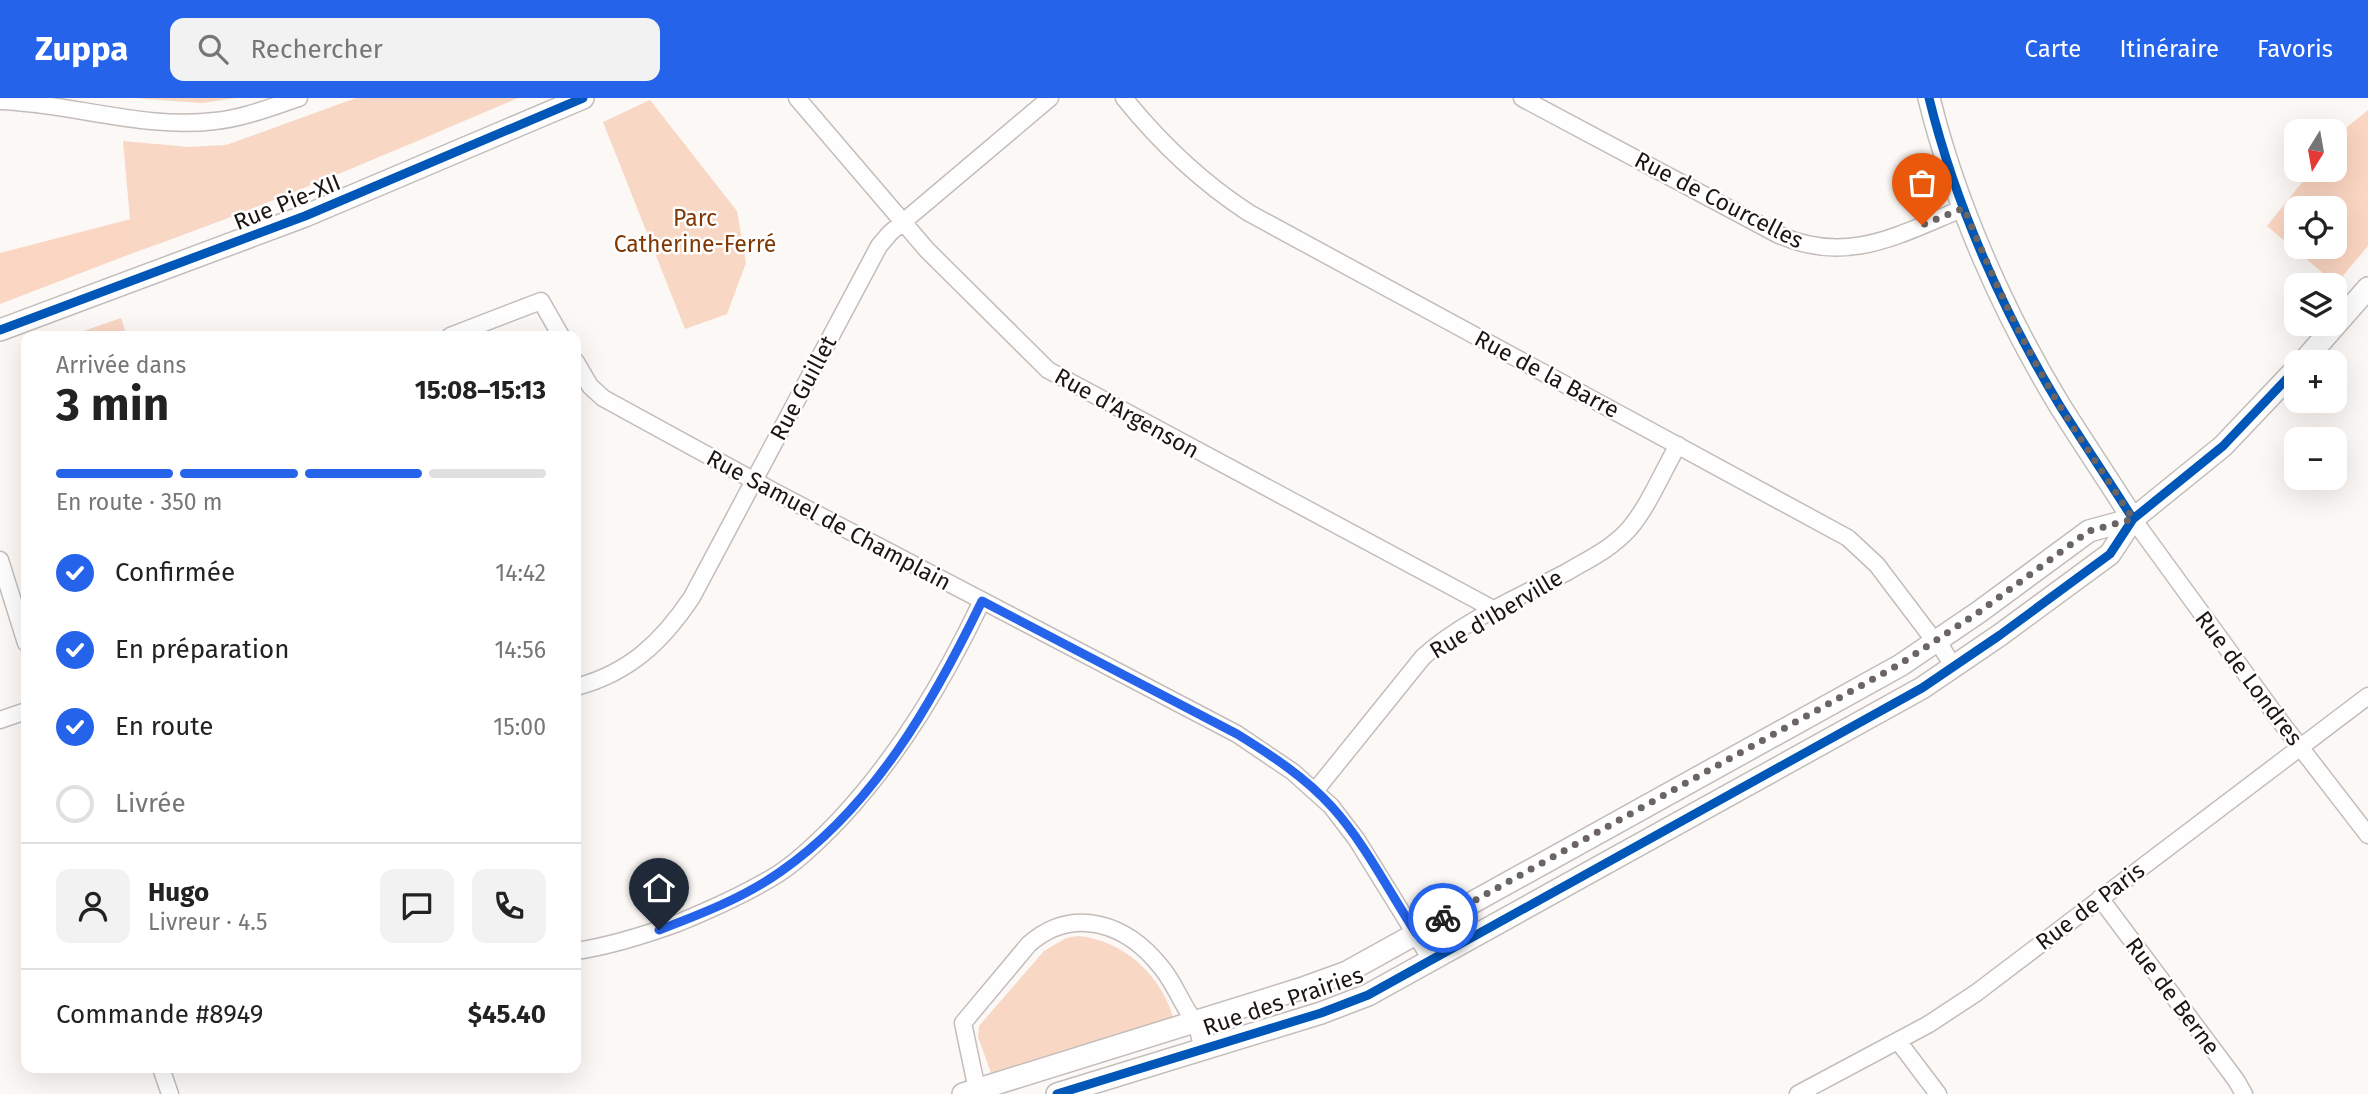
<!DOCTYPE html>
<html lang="fr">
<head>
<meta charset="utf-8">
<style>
	:root { --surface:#fff; --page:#f2f2f2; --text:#222; --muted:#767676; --line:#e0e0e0; --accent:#2563eb }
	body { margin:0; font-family:"Fira Sans",sans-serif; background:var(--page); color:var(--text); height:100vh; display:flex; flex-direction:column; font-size:26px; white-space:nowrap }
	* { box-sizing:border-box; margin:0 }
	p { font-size:23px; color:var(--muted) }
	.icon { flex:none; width:38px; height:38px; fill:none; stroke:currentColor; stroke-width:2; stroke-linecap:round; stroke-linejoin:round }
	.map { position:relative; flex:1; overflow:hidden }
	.details { position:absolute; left:21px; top:233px; width:560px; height:742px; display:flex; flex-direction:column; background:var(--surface); border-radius:14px; box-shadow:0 7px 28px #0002 }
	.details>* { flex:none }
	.needle { width:46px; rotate:191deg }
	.buttons { position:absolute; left:2284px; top:21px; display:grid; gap:14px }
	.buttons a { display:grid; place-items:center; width:63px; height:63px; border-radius:14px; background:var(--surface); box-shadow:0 7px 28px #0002; font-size:35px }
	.pin { position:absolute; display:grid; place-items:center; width:60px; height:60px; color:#fff; margin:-72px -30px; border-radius:50% 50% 50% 0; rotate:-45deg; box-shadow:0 0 7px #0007 }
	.pin .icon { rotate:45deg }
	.courier { position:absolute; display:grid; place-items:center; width:70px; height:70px; margin:-35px; border:5px solid #2563eb; border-radius:50%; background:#fff; color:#222; box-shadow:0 2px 9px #0007 }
	.headline em { font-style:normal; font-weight:700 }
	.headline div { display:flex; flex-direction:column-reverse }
	.headline { display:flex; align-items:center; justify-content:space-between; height:119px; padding:0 35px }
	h1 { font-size:46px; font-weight:700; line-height:52px }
	.bar { display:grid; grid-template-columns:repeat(4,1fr); gap:10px 7px; align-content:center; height:84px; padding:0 35px }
	.bar i { height:9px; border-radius:5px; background:var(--line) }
	.bar .selected { background:var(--accent) }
	.bar p { grid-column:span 4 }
	.line { display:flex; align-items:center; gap:18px; padding:0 35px; border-top:2px solid var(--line) }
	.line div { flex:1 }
	.round { display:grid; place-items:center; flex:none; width:74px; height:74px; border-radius:14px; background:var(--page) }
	ol { padding:0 35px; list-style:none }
	li { display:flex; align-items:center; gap:21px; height:77px }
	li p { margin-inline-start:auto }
	li .icon { padding:7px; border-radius:50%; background:var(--accent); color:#fff; stroke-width:4 }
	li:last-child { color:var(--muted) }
	li i { width:38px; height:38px; border:4px solid var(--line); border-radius:50% }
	header { display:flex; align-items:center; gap:42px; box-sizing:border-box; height:98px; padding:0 35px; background:var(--accent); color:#fff }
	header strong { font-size:33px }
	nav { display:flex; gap:38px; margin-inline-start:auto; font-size:24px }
	.search { width:490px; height:63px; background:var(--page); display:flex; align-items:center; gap:18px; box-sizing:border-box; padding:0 24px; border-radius:14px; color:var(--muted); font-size:26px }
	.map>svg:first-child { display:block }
</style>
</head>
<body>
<header>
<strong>Zuppa</strong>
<div class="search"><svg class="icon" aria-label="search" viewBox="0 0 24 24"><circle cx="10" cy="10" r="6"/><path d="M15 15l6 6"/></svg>Rechercher</div>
<nav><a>Carte</a><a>Itinéraire</a><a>Favoris</a></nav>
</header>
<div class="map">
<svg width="2368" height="996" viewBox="0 0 2368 996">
	<rect width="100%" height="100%" fill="#fcf8f6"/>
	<!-- green -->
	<path fill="#f9d7c5" d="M356 0H518C391 54 264 109 133 155L123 43 189 49 226 47Z
		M650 2 737 113 746 165 727 216 685 231 603 24Z
		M121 220 127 238H69Z
		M1078 838C1123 842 1161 877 1173 919L991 975 978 939 979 928 1044 853 1066 840Z"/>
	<!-- forest -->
	<path fill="#fbd6c2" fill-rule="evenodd" d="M133 0H236L202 5Z
		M2368 12V148L2336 186 2267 128 2312 72H2334L2335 45 2346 30ZM2296 110H2334V149H2296Z
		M131 121 133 155 0 206V155Z"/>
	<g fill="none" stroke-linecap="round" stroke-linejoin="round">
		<!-- minor casing -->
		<g stroke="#c2bdba" stroke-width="19">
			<path id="minor" d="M797 0 927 152 1048 272 1495 512
				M1124 0C1161 46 1200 83 1249 115L1848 440 1877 467 1930 537 1937 542 1953 568
				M1522 0 1777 136C1847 168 1898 137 1964 110
				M0 3C70 5 145 32 215 23 244 20 271 9 299 0
				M450 238 541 203 561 238
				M576 264 590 288 603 300 773 393 1237 636 1293 674 1331 708 1357 742 1432 863
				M2133 421 2280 623 2368 737
				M0 462 26 545
				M576 589C629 575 662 544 692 499L879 148 890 135 1050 0
				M0 622 26 613
				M1315 693 1423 559C1461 524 1521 498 1567 474 1589 461 1611 451 1629 431 1648 409 1663 373 1678 347
				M2100 800 2236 982 2244 996
				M576 853C610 848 645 837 678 825 712 811 746 796 778 776 801 761 822 740 841 720 901 655 944 582 982 503
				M1898 943 1938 996
				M161 970 170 996
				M980 996 976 987 963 925 1029 846C1074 807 1127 826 1161 869 1173 883 1179 900 1189 915 1192 921 1192 918 1195 924 1199 932 1200 942 1203 950
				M1798 996 1929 926 1976 895 2368 598"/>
		</g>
		<!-- tertiary casing -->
		<g stroke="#c2bdba" stroke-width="24">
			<path id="tertiary" d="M1929 0C1955 106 2004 216 2060 308 2084 346 2109 383 2133 421
				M0 232 305 118 583 0
				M2303 264 2368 190
				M963 996 1300 891 1347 874 1901 567 1979 514 2089 433 2133 421
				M1057 996 1321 915 1368 897 1922 590 2000 537 2110 456 2133 421 2223 348 2296 271"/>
		</g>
		<!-- minor -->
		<use href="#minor" stroke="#fffefe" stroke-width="16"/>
		<!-- tertiary -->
		<use href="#tertiary" stroke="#fffefe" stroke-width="21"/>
		<!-- cycleway casing -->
		<g stroke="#fff" stroke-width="13">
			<path id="cycleway" d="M1929 0C1955 106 2004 216 2060 308 2084 346 2109 383 2133 421
				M0 232 305 118 583 0
				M1057 996 1321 915 1368 897 1922 590 2000 537 2110 456 2133 421 2223 348 2296 271"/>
		</g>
		<!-- cycleway -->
		<use href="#cycleway" stroke="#0057b8" stroke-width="9"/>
	</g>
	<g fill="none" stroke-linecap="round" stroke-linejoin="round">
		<!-- done -->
		<path stroke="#6a6462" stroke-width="7" stroke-dasharray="0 12.6" d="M1443 820 1900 566 1979 514 2089 433 2133 421C2109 383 2083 346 2060 308 2022 245 1992 178 1964 110L1922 127"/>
		<!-- route -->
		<path stroke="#2563eb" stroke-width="9" d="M659 832C701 816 743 800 780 774 874 709 933 604 982 503L1237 636C1271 657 1305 679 1332 709 1364 744 1390 795 1416 835L1443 820"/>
	</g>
	<g text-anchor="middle" stroke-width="5" stroke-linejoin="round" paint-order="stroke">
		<!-- street labels -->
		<g font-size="23" fill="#1c1512" stroke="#fff">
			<text transform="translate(1719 102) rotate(27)" y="8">Rue de Courcelles</text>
			<text transform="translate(287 104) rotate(-22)" y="8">Rue Pie-XII</text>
			<text transform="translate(1547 276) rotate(28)" y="8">Rue de la Barre</text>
			<text transform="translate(803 290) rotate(-62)" y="8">Rue Guillet</text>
			<text transform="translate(1127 315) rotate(29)" y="8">Rue d'Argenson</text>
			<text transform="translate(829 422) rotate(28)" y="8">Rue Samuel de Champlain</text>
			<text transform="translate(1496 516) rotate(-31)" y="8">Rue d'Iberville</text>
			<text transform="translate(2249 580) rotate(53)" y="8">Rue de Londres</text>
			<text transform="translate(2090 808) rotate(-37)" y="8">Rue de Paris</text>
			<text transform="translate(2173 898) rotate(53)" y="8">Rue de Berne</text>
			<text transform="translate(1283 903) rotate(-19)" y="8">Rue des Prairies</text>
		</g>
		<!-- park labels -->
		<g font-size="23" fill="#7f3804" stroke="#fff">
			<text x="695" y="128">Parc<tspan x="695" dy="26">Catherine-Ferré</tspan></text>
		</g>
	</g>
</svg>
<div class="buttons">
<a><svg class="needle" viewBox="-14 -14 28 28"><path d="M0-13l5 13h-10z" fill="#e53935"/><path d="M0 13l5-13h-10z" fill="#767676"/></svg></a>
<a><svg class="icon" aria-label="locate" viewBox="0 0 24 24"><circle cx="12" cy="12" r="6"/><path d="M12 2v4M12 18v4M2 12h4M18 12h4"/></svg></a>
<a><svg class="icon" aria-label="layers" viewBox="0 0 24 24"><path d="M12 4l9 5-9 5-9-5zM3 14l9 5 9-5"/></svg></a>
<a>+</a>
<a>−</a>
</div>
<div class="pin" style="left:1922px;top:127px;background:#ea580c"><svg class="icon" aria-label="bag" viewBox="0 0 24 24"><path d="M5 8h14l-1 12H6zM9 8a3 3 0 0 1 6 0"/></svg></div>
<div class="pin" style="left:659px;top:832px;background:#1f2937"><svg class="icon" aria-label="home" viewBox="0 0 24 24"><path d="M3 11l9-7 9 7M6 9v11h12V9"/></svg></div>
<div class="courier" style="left:1443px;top:820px"><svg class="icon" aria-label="bike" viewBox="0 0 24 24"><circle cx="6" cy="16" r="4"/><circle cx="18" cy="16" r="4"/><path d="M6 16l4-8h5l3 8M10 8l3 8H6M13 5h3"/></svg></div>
<section class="details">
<div class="headline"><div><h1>3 min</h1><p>Arrivée dans</p></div><em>15:08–15:13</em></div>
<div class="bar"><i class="selected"></i><i class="selected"></i><i class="selected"></i><i></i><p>En route · 350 m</p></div>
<ol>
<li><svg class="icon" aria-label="check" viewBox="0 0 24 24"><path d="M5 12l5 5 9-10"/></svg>Confirmée<p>14:42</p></li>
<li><svg class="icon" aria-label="check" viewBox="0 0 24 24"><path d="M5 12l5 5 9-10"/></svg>En préparation<p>14:56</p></li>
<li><svg class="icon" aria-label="check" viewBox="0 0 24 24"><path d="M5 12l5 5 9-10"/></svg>En route<p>15:00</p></li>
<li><i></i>Livrée</li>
</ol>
<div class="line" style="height:126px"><a class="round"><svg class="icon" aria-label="person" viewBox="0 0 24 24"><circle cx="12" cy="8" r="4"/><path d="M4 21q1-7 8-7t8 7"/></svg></a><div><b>Hugo</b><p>Livreur · 4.5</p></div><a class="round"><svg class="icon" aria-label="chat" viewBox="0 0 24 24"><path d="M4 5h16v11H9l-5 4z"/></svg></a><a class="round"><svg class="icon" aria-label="phone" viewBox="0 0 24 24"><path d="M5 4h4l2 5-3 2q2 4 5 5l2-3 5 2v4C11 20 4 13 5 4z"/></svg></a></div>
<div class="line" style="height:91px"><div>Commande #8949</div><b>$45.40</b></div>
</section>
</div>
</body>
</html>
